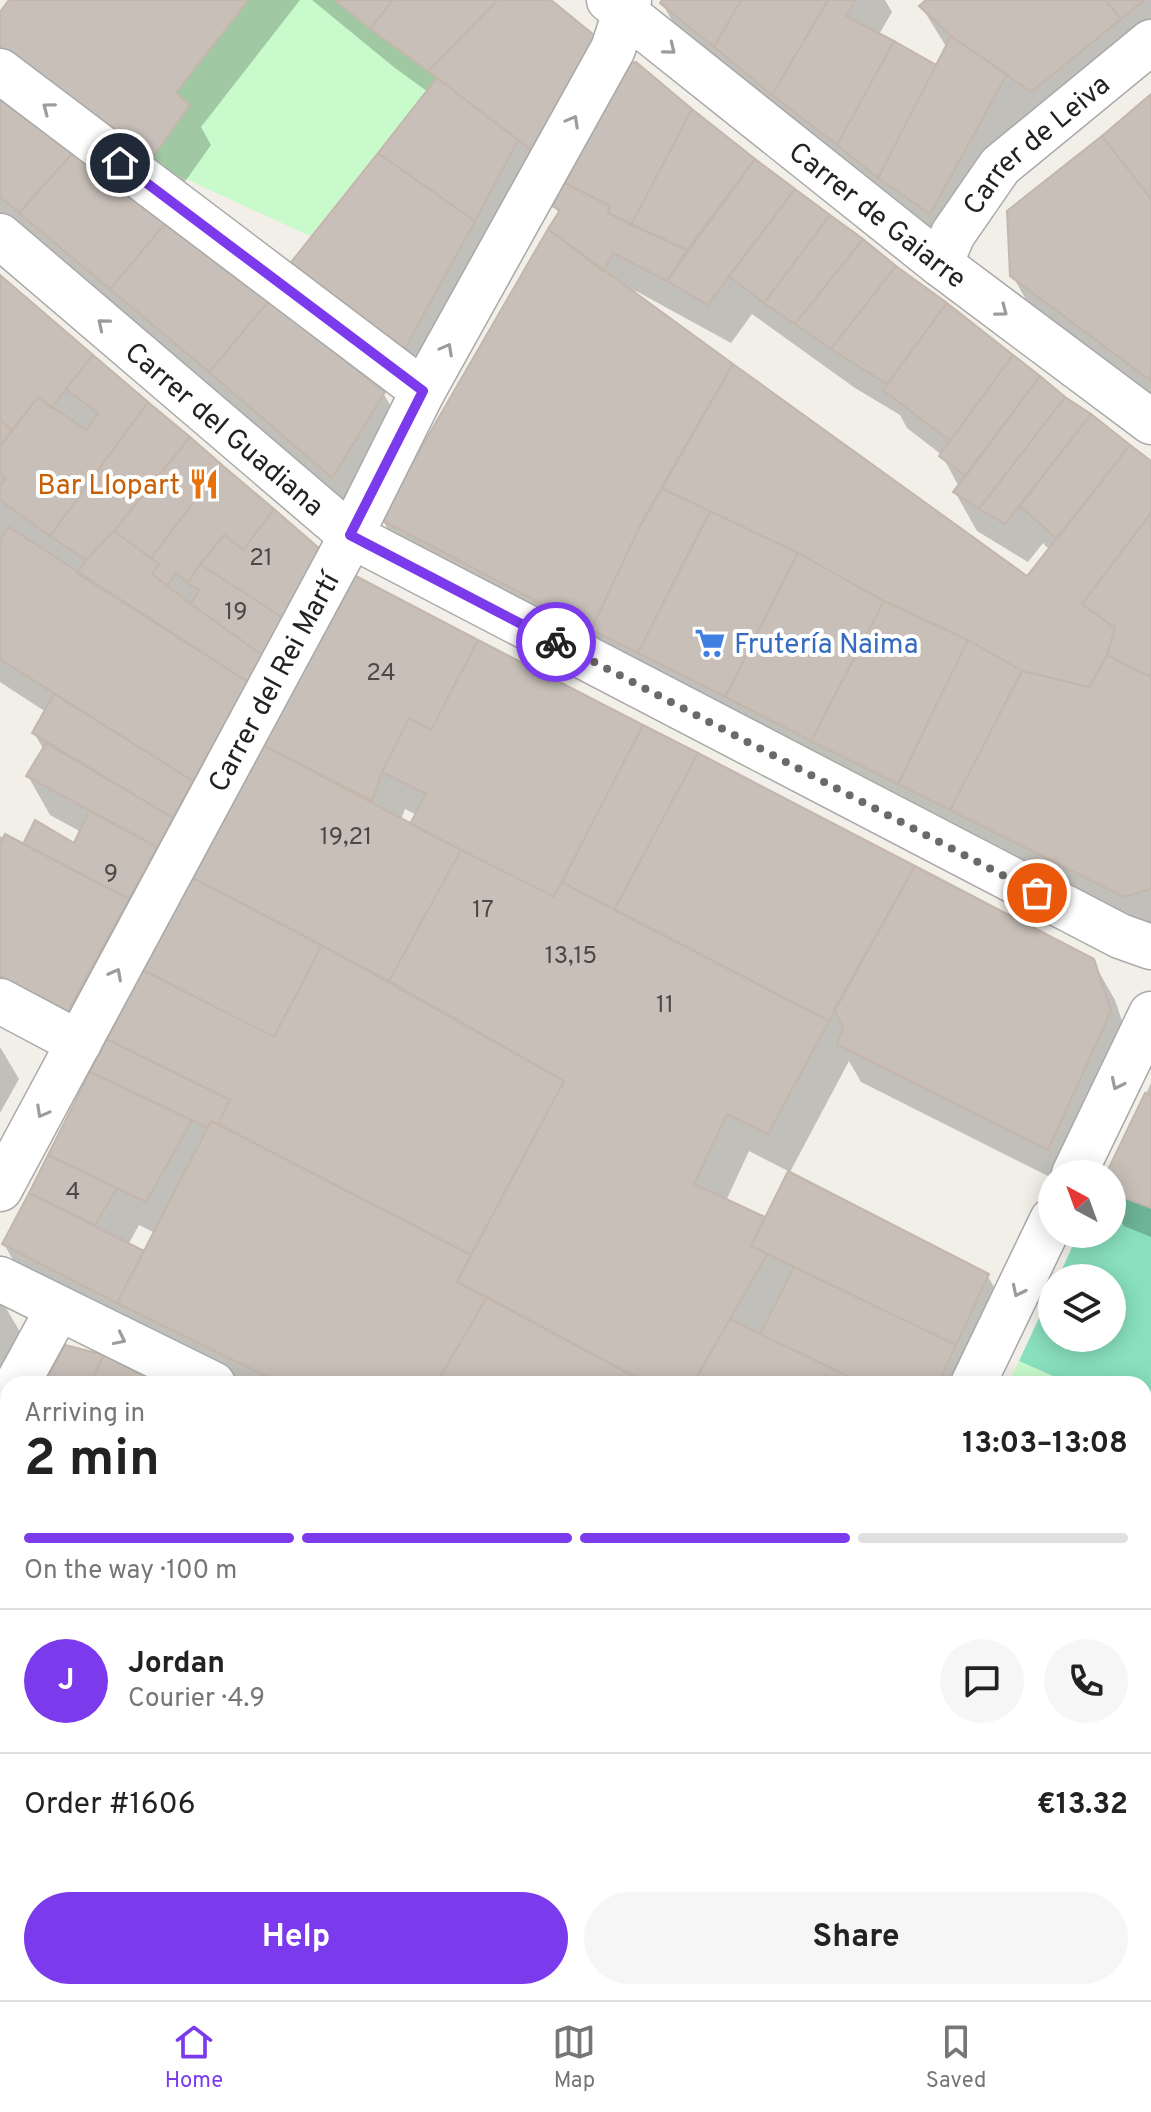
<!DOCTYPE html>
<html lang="en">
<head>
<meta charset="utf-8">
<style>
	:root { --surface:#fff; --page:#f6f6f6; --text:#222; --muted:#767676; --line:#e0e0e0; --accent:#7c3aed }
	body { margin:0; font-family:Overpass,sans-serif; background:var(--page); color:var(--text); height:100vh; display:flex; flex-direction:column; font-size:30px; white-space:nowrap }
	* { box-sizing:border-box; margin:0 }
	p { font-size:26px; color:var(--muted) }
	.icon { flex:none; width:44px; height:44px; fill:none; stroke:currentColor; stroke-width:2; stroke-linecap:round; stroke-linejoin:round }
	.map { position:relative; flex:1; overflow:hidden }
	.panel { position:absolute; left:0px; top:1376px; width:1152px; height:624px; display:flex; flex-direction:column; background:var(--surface); border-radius:24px 24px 0 0; box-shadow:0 4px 20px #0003 }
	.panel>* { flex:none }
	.needle { width:52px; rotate:319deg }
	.fabs { position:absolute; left:1038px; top:1160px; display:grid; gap:16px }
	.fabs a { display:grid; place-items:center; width:88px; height:88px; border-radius:50%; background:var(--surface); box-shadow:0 4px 20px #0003; font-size:40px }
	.pin { position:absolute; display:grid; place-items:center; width:68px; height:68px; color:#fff; margin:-34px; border:4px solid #fff; border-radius:50%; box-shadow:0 2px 8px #0007 }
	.courier { position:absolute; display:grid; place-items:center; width:80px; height:80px; margin:-40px; border:6px solid #7c3aed; border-radius:50%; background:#fff; color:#222; box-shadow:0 2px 10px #0007 }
	.overview em { font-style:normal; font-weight:700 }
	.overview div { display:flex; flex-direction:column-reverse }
	.overview { display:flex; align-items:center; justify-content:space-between; height:136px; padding:0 24px }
	h1 { font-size:52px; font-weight:700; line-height:60px }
	.bar { display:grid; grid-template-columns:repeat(4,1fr); gap:12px 8px; align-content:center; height:96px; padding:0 24px }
	.bar i { height:10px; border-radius:6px; background:var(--line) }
	.bar .selected { background:var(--accent) }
	.bar p { grid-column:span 4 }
	.line { display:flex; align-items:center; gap:20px; padding:0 24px; border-top:2px solid var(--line) }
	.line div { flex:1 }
	.round { display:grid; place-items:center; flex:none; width:84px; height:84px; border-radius:42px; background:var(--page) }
	.cta { display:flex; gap:16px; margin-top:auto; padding:16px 24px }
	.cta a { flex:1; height:92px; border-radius:48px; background:var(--accent); color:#fff; font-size:32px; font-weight:700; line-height:92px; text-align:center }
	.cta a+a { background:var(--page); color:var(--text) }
	.dock { display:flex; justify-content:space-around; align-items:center; height:112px; border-top:2px solid var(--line); background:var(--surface); font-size:22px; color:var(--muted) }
	.dock a { display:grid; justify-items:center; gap:4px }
	.dock .selected { color:var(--accent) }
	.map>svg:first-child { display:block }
</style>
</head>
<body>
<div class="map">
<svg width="1151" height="2000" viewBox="0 0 1151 2000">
	<rect width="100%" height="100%" fill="#f2efe9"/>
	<!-- park -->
	<path fill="#c8facc" d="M248 0H335L371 30 437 78 310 236 149 162 190 105 176 93Z
		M1019 1361 1071 1384H1008Z
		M1144 1416 1151 1419V1759L1144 1775Z
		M715 1992H1045L1041 2000H712Z"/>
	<!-- pitch -->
	<path fill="#88e0be" d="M1112 1193 1151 1208V1419L1144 1416V1384H1071L1019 1361 1052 1290V1338H1112V1278H1058L1078 1234H1112Z"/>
	<!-- shadow -->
	<path fill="#0003" fill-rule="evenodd" d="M12 0H300L201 127 211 145 172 200 0 59V16Z
		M312 0H547L754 161 946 305 1151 464V934L404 558 382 519 560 215 554 206 586 145 425 391 313 305 428 92 395 68ZM636 291 731 343 752 314 855 388 900 415 907 428 942 455 959 487 955 492 977 531 1028 562 1043 543 1050 550 1027 579 633 295Z
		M664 0H885L892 12 878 36 937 68 947 48 921 6 929 0H1151V51L1054 130 1030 111 952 251 684 42 662 3Z
		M0 91 383 393 406 432 354 516 0 215Z
		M1151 98V402L1035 315 1012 275Z
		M0 277 318 550 90 1049 0 1002V836L24 846H74L81 832 50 815 28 776 44 750 34 733 46 712 0 682Z
		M353 577 1092 960 1115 1000 1132 1051 1077 1174H1052V1178L861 1082 849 1061 790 1172 749 1151 726 1201 766 1219 987 1275 1010 1314 978 1384H230L26 1283 4 1244 108 1040ZM405 809 417 815 411 827 401 820ZM139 1225 155 1233 145 1254 128 1245Z
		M0 1047 19 1079 0 1113Z
		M1151 1083V1237L1124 1226 1112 1205V1174H1108Z
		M0 1301 3 1303 26 1342 0 1389Z
		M0 1487 8 1492V1878L0 1872Z
		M0 1925 8 1930V1992H94L99 2000H0Z
		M176 1992H659L654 2000H181Z"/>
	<!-- building -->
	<path fill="#c7bfb8" stroke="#c4b6ab" stroke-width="2" d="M9 0H248L176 93 190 105 149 162 0 47V12Z
		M335 0H393L370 29Z
		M393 0H498L428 71 370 29Z
		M498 0H551L599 39 534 152 428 71Z
		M662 0H741L714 47 660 3Z
		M741 0H828L772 95 714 47Z
		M828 0H855L846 16 894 41 837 145 772 95Z
		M926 0H1105L1121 19 1031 92 951 36 919 6Z
		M1105 0H1144L1121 19Z
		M951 36 1007 74 930 214 878 178Z
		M894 41 936 65 878 178 837 145Z
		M636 62 692 109 631 225 608 213 610 206 565 183 624 67 629 63Z
		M437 78 518 140 475 221 378 153Z
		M0 88 77 148 19 213 0 197Z
		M1151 94V199L1102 136Z
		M692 109 755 159 687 250 631 225Z
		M1102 136 1151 199V381L1010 276 1007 211Z
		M77 148 169 219 110 289 19 213Z
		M378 153 475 221 402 354 288 266Z
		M755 159 795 189 708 305 667 281Z
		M565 183 610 206 608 213 687 250 667 281 613 253 603 271 548 229 560 210 552 206Z
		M795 189 830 215 764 303 729 276Z
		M830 215 863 239 795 324 764 303Z
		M169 219 269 301 209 372 110 289Z
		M548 229 733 364 639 528 591 630 380 519Z
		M863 239 896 266 831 349 795 324Z
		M896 266 947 303 887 384 831 349Z
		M0 275 93 355 51 408 38 397 12 430 0 420Z
		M269 301 385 392 332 478 209 372Z
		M947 303 1013 355 950 441 883 390Z
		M93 355 148 402 50 536 0 500V486L6 478 0 473V447L38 397 86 430 98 413 66 389Z
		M1013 355 1040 376 966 476 939 456Z
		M733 364 1027 576 1130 445 1151 461V513L1082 604 1115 628 1107 655 1089 687 1022 671 968 640 884 601 798 553 661 488Z
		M1040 376 1065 397 979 509 953 492Z
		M1065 397 1091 414 1005 524 979 509Z
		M148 402 190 437 114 531 86 560 50 536Z
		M1091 414 1130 445 1057 539 1020 506Z
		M0 420 12 430 0 447Z
		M190 437 222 465 151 558 114 531Z
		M222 465 274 509 243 550 224 535 200 564 188 583 176 573 167 586 152 574 159 564 151 558Z
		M661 488 710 511 638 653 591 630 639 528Z
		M274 509 320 549 283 618 200 564 224 535 243 550Z
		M710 511 798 553 725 697 638 653Z
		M1151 513V677L1107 655 1115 628 1082 604Z
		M9 527 248 682 193 781 0 659V539Z
		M114 531 159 564 152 574 191 604 262 655 248 682 77 573 86 560Z
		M798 553 884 601 811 741 725 697Z
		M200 564 283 618 262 655 191 604 199 590 188 583Z
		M352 574 478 640 431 730 409 718 382 772 372 801 263 745Z
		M884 601 968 640 898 784 811 741Z
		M478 640 643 725 554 897 410 824 426 794 382 772 409 718 431 730Z
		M968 640 1022 671 950 810 898 784Z
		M1107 655 1151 677V889L1124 897 950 810 1022 671 1089 687Z
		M54 694 193 781 173 818 32 733Z
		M643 725 698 753 614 910 562 882Z
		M46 743 173 818 157 847 26 776Z
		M263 745 461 850 389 981 193 878Z
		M698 753 915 866 829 1021 614 910Z
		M89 811 157 847 129 899 23 844 35 820 74 843Z
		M5 834 129 899 68 1011 0 976V845Z
		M461 850 554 897 562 882 829 1021 768 1134 727 1114 694 1184 765 1217 751 1246 767 1254 693 1384H648L457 1282 564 1081 389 981Z
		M915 866 1094 959 1111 1011 1048 1150 837 1044 843 1027 834 1010Z
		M193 878 322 945 274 1037 143 970Z
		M322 945 564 1081 471 1255 218 1124 230 1100 107 1039 143 970 274 1037Z
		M107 1039 230 1100 218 1124 211 1121 208 1128 90 1072Z
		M90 1072 192 1120 146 1202 48 1155Z
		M1145 1093 1151 1095V1208L1112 1193V1174H1106Z
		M211 1121 471 1255 457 1282 487 1297 436 1384H282L117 1303Z
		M48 1155 117 1188 95 1225 29 1193Z
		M788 1171 989 1274 956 1345 751 1246Z
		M29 1193 144 1251 117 1303 2 1244Z
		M794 1267 956 1345 938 1384H864L760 1334Z
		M487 1297 641 1380 639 1384H436Z
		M730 1319 760 1334 864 1384H708V1383L697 1376Z
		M65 1345 104 1355 89 1384H44Z
		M104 1355 159 1384H89Z
		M0 1485 8 1489V1586L0 1583Z
		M0 1583 8 1586V1640L0 1636Z
		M0 1636 8 1640V1720L0 1734Z
		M0 1752 8 1758V1781L0 1797Z
		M8 1781V1857L0 1851V1797Z
		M1151 1890V2000H1079L1083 1992H1144V1891Z
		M0 1922 8 1928V1992H94L89 2000H0Z
		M213 1992H388L384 2000H228Z
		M388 1992H437L433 2000H384Z
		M437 1992H483L479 2000H433Z
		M483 1992H616L611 2000H491L481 1995Z"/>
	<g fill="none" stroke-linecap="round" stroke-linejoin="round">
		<!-- street casing -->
		<g stroke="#a9a9a9" stroke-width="47">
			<g id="street">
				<path id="s1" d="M609 0 940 264 1151 422"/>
				<path d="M0 71 423 391"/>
				<path id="s2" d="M0 236 350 535 1120 936 1151 947"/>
				<path id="s3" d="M940 264 953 234 1000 166 1151 42"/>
				<path d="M0 1001 79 1043"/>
				<path d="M1074 1174 1151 1014"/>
				<path id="s4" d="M0 1189 341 555 423 391 613 49 629 0"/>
				<path d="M0 1279 213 1384"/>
				<path d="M17 1384 58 1309"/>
				<path d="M973 1384 1052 1220"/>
				<path d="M1144 1831 1151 1816"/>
				<path d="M1144 1886 1151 1883"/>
				<path d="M0 1890 8 1896"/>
				<path d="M155 1992 171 2000"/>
				<path d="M674 2000 678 1992"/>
				<path d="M1062 2000 1066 1992"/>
			</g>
		</g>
		<!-- street -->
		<use href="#street" stroke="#fff" stroke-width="44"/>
	</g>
	<!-- one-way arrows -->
	<defs><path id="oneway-chevron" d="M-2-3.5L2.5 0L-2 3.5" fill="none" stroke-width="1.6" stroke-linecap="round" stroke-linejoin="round" transform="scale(2)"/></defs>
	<g stroke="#9c9c9c">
		<use href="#oneway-chevron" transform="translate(670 49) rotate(39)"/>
		<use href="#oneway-chevron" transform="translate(48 108) rotate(-143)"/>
		<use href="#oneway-chevron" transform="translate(573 121) rotate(-61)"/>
		<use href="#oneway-chevron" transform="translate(1002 311) rotate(37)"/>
		<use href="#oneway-chevron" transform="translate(103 324) rotate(-140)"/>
		<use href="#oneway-chevron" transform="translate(447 349) rotate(-61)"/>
		<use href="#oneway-chevron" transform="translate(116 974) rotate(-62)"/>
		<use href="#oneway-chevron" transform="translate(1117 1084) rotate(116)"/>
		<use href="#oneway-chevron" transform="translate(42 1112) rotate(119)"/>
		<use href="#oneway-chevron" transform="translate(1018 1291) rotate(116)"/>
		<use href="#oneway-chevron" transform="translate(120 1339) rotate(26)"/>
	</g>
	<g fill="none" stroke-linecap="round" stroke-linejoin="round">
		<!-- done -->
		<path stroke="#6b6a68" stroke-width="8" stroke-dasharray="0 14.4" d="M556 642 1037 893"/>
		<!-- route -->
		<path stroke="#7c3aed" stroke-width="10" d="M120 163 423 391 350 535 556 642"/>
	</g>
	<!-- icons -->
	<defs>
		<g id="restaurant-bare" transform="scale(2.4)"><path d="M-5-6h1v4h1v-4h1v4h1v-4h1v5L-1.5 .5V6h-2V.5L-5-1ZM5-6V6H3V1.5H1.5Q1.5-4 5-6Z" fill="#e8710a" stroke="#fff" stroke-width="2.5" paint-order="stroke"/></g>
		<g id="supermarket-bare" transform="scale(2.4)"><path d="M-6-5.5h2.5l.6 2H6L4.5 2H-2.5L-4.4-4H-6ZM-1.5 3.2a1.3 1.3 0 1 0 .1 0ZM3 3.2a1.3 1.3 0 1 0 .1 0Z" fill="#3f7fe0" stroke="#fff" stroke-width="2.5" paint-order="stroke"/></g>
	</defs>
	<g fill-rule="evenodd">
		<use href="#restaurant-bare" x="204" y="484"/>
		<use href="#supermarket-bare" x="710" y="643"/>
	</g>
	<g text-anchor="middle" stroke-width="8" stroke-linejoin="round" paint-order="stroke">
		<!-- number labels -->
		<g font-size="24" fill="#4b4948">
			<text x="261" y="565">21</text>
			<text x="236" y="619">19</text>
			<text x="381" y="680">24</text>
			<text x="346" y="844">19,21</text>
			<text x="111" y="881">9</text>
			<text x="483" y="917">17</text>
			<text x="571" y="963">13,15</text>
			<text x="665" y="1012">11</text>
			<text x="73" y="1199">4</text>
		</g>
		<!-- street labels -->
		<g font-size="28" fill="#222" stroke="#fff">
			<text dy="10" stroke="none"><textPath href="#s3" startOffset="156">Carrer de Leiva</textPath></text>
			<text dy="10" stroke="none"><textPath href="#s1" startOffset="344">Carrer de Gaiarre</textPath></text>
			<text dy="10" stroke="none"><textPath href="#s2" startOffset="296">Carrer del Guadiana</textPath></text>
			<text dy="10" stroke="none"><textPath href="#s4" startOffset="576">Carrer del Rei Martí</textPath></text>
		</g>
		<!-- food labels -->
		<g font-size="28" fill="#c56008" stroke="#fff" text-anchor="end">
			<text x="180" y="494">Bar Llopart</text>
		</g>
		<!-- shop labels -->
		<g font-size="28" fill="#366cbe" stroke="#fff" text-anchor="start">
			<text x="734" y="653">Frutería Naima</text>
		</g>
	</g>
</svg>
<div class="fabs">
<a><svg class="needle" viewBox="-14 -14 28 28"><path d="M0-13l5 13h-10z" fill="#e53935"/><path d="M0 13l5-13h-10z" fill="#767676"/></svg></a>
<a><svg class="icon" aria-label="layers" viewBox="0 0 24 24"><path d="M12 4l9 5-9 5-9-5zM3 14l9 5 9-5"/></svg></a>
</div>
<div class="pin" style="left:1037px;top:893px;background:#ea580c"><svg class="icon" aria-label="bag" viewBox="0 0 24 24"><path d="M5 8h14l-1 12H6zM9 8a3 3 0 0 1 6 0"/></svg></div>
<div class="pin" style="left:120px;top:163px;background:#1f2937"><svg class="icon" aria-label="home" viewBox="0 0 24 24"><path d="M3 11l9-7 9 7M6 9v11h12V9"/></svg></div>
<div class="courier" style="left:556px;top:642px"><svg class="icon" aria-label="bike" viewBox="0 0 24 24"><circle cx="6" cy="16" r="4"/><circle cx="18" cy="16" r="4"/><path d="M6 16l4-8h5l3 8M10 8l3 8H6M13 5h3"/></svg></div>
<section class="panel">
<div class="overview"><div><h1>2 min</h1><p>Arriving in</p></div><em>13:03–13:08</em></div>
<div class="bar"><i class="selected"></i><i class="selected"></i><i class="selected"></i><i></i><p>On the way · 100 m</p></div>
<div class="line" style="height:144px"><b class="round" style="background:var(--accent);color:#fff">J</b><div><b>Jordan</b><p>Courier · 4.9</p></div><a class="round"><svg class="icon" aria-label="chat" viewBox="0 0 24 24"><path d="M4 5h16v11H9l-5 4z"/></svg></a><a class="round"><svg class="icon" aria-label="phone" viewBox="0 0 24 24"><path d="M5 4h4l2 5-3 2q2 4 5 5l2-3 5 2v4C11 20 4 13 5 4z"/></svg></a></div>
<div class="line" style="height:104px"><div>Order #1606</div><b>€13.32</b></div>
<div class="cta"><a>Help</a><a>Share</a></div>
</section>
</div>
<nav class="dock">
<a class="selected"><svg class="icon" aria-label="home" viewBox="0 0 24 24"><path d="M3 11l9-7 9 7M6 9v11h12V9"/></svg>Home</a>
<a><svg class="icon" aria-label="map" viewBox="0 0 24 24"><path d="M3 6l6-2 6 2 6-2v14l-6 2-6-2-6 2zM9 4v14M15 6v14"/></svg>Map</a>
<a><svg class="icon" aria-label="saved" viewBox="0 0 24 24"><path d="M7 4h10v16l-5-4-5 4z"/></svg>Saved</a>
</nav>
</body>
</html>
